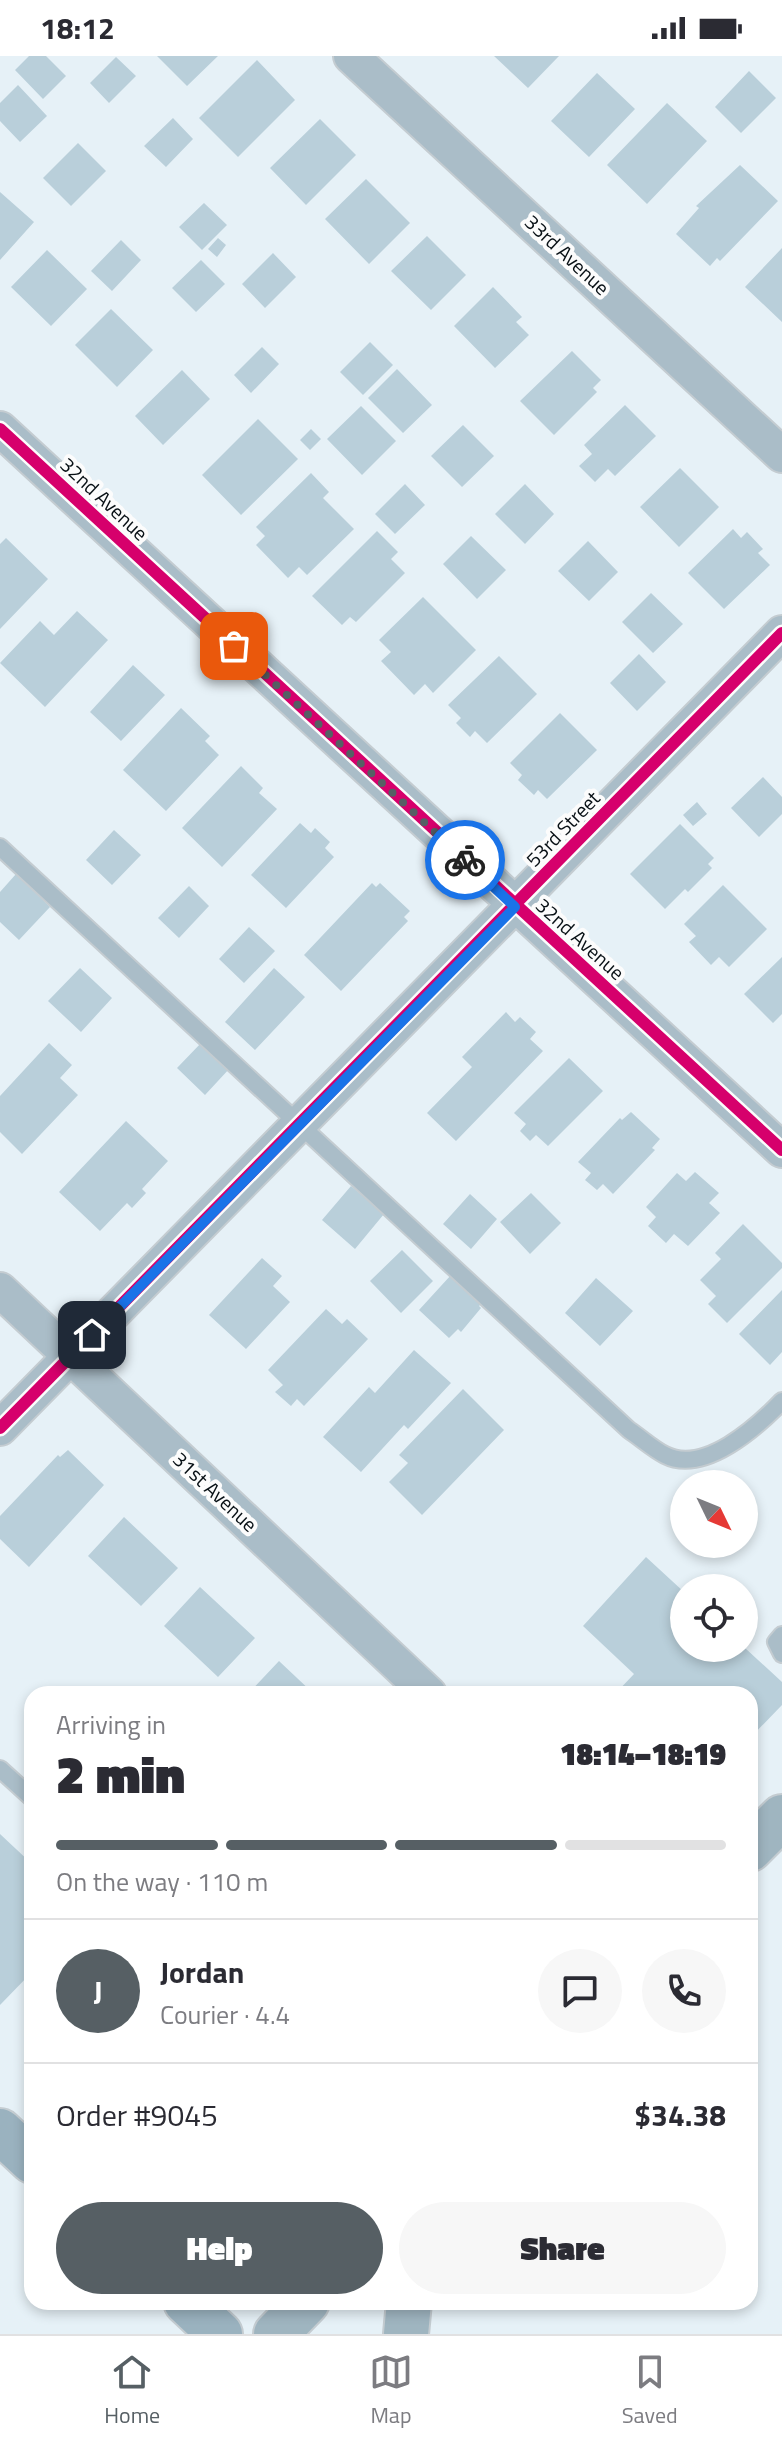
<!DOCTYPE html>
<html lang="en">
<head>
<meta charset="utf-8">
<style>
	:root { --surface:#fff; --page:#f7f7f7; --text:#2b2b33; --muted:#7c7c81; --line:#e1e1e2; --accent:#565f64 }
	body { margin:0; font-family:"Titillium Web",sans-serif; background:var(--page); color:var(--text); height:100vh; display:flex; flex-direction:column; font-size:30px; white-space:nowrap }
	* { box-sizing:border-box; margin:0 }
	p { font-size:26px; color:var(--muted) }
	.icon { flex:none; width:44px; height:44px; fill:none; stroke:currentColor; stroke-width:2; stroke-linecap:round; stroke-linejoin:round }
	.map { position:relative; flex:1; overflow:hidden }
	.details { position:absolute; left:24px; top:1630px; width:734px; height:624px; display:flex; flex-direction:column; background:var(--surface); border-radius:24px; box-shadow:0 4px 12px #0003 }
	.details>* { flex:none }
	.needle { width:52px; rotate:133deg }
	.controls { position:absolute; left:670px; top:1414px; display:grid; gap:16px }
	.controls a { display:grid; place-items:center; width:88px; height:88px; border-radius:50%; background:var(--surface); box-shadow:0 4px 12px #0003; font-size:40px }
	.pin { position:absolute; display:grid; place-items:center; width:68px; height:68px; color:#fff; margin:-34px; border-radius:16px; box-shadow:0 4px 12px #0006 }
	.courier { position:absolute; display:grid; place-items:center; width:80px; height:80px; margin:-40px; border:6px solid #1a73e8; border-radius:50%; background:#fff; color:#222; box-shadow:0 2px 10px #0007 }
	.headline em { font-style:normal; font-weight:800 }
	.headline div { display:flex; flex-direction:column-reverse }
	.headline { display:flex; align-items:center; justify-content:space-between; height:136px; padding:0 32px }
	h1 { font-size:52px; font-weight:800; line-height:60px }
	.bar { display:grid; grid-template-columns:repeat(4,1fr); gap:12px 8px; align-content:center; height:96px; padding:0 32px }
	.bar i { height:10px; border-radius:6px; background:var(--line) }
	.bar .selected { background:var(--accent) }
	.bar p { grid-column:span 4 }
	.line { display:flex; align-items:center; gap:20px; padding:0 32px; border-top:2px solid var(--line) }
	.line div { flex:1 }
	.round { display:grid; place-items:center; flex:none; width:84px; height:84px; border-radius:42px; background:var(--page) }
	.button { display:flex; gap:16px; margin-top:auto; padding:16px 32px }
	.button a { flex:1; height:92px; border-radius:48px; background:var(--accent); color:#fff; font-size:32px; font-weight:800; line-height:92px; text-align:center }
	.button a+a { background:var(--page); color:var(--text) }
	.status { display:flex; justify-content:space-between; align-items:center; height:56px; padding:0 40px; background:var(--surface); direction:ltr }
	.status svg { height:22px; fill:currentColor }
	.menu { display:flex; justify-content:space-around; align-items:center; height:112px; border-top:2px solid var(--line); background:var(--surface); font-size:22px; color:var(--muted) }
	.menu a { display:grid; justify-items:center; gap:4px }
	.menu .selected { color:var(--accent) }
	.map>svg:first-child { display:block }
</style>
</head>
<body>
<div class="status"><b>18:12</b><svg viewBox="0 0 49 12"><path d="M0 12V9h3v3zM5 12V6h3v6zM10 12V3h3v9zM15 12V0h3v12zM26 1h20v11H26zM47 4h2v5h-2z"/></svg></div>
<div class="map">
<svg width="782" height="2278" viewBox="0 0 782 2278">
	<rect width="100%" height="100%" fill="#e6f1f7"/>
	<!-- building -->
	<path fill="#b9cfda" d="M29 0H46L66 20 43 43 15 14Z
		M157 0H218L187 30Z
		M494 0H559L528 32Z
		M116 1 136 20 109 47 90 27Z
		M257 4 295 44 238 101 199 62Z
		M749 15 776 42 741 77 715 51Z
		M597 17 635 53 589 101 551 65Z
		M18 29 47 60 20 86 0 65V47Z
		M667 47 707 85 647 148 607 109Z
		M173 62 193 83 166 111 144 90Z
		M320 63 356 99 306 149 270 112Z
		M78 87 106 115 71 150 43 122Z
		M740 109 778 145 720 205 717 202 710 210 676 178 699 152 696 150Z
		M366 123 410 167 369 208 325 163Z
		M0 136 34 166 0 204Z
		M204 147 227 169 202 194 179 171Z
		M427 180 466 219 431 254 391 215Z
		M218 182 226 189 217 201 208 193Z
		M121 184 141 204 112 235 91 215Z
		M782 192V266L745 231Z
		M47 194 87 233 51 270 11 231Z
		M273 197 296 221 265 252 242 228Z
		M201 204 225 228 196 256 172 232Z
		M493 231 522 261 516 266 529 279 495 312 454 270Z
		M111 253 153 294 117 331 75 289Z
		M370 286 393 309 363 339 340 316Z
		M262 291 279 308 251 337 234 319Z
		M572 295 601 324 593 332 597 336 554 379 520 345Z
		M397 313 432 349 403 377 368 342Z
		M182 314 210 343 163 389 135 360Z
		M625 349 656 380 615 420 608 413 595 426 579 410 592 398 584 389Z
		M361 350 396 385 362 419 327 383Z
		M258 363 298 403 241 459 202 419Z
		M463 369 494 400 462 431 431 400Z
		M311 373 321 383 310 394 300 384Z
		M680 412 719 451 679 491 640 451Z
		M311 417 329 436 323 442 354 473 307 519 299 511 288 522 256 489 265 480 256 471Z
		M405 428 425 449 395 478 375 458Z
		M525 428 554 458 525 488 495 458Z
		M733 473 741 482 747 476 763 493 758 497 770 509 724 553 688 517Z
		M377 475 398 496 391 503 405 517 356 566 350 561 342 569 312 540Z
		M471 480 506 514 477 543 443 508Z
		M6 482 48 523 0 573V488Z
		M588 485 618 516 589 545 558 515Z
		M651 537 683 568 653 597 622 566Z
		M423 541 476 594 433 637 425 628 414 639 381 605 391 596 379 584Z
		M77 555 108 584 45 651 0 607 40 565 54 579Z
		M639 598 666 626 637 655 610 627Z
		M499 600 537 638 487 687 475 675 470 681 456 667 461 662 448 649Z
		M133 609 165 639 121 685 90 656Z
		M181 652 210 680 205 685 219 699 166 755 123 714Z
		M560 657 597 694 547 743 538 734 534 739 518 724 522 719 510 707Z
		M241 710 263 732 259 737 277 753 222 811 182 772Z
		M763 721 782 741V758L759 781 731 752Z
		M697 746 707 758 693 770 683 759Z
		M300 767 311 777 315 772 330 786 325 792 334 801 286 852 251 819Z
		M680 768 714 802 708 808 712 812 688 836 685 833 665 853 630 818Z
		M114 774 141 799 112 829 86 804Z
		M16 818 50 851 19 884 0 866V836Z
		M372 827 376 831 380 827 410 855 404 861 408 865 341 935 304 899Z
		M723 829 767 873 729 911 719 901 711 909 689 886 696 880 684 868Z
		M189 830 209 850 179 882 158 862Z
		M249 871 275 895 244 927 219 903Z
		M782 901V958L773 967 744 938Z
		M80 912 112 942 81 976 48 945Z
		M274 912 305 941 255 994 225 966Z
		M506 956 515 966 520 961 536 976 530 983 543 995 456 1085 427 1057 472 1011 462 1001Z
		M202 986 230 1012 205 1039 177 1012Z
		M49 987 72 1009 60 1022 78 1039 22 1098 0 1076V1040Z
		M569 1002 603 1035 548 1090 536 1079 530 1085 520 1075 526 1068 514 1057Z
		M631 1056 660 1083 652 1092 655 1094 613 1138 603 1128 597 1134 585 1124 591 1117 578 1106 620 1062 622 1064Z
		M126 1065 168 1105 142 1133 146 1137 132 1152 127 1147 100 1175 59 1136Z
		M695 1116 719 1137 709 1147 720 1157 688 1190 674 1178 666 1187 648 1170 656 1161 646 1151 677 1117 686 1125Z
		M351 1130 384 1158 355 1193 322 1164Z
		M531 1137 561 1167 530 1198 500 1166Z
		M470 1138 497 1163 471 1193 443 1168Z
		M743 1168 782 1207V1212L727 1267 708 1248 716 1240 700 1224 721 1203 715 1197Z
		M402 1194 433 1225 401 1257 370 1225Z
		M262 1202 282 1220 273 1230 290 1246 246 1293 209 1259Z
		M451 1219 482 1247 479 1250 481 1252 461 1276 458 1273 449 1282 419 1254Z
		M596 1222 633 1255 600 1290 565 1257Z
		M782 1234V1296L770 1309 739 1278Z
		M326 1253 342 1268 347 1263 368 1283 304 1350 297 1343 291 1350 275 1336 283 1329 268 1314Z
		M414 1294 451 1327 408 1373 404 1369 361 1416 323 1381 369 1331 375 1337Z
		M463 1333 504 1374 422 1459 389 1426 408 1407 399 1399Z
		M68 1394 104 1429 29 1511 0 1483V1460L58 1399 60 1401Z
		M124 1461 178 1512 141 1550 88 1500Z
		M646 1501 684 1536V1592H745L782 1626V1649L750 1682V1638H615L634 1618 583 1570Z
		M200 1531 255 1582 218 1621 164 1570Z
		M279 1605 314 1638H248Z
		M0 1778 32 1808V1916L0 1949Z"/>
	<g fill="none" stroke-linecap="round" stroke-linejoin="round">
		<!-- lane casing -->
		<g stroke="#c4ccd1" stroke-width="20">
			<path id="lane" d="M0 791 629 1374C641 1382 653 1393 665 1399 704 1419 757 1371 782 1345
				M782 1579 776 1586 782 1598
				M0 1713 32 1742"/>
		</g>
		<!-- street casing -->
		<g stroke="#c4ccd1" stroke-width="38">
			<path id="street" d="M351 0 782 399
				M0 373 782 1094
				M0 1234 429 1638
				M0 1372 782 577"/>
		</g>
		<!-- secondary casing -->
		<g stroke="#c4ccd1" stroke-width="48">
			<path id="secondary" d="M0 2075 32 2105
				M186 2246 220 2278"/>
		</g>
		<!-- primary casing -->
		<g stroke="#c4ccd1" stroke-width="48">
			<path id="primary" d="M750 1793 782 1761
				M276 2278 307 2246
				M406 2278 409 2246"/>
		</g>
		<!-- lane -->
		<use href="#lane" stroke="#aabdc8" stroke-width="16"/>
		<!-- street -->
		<use href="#street" stroke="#aabdc8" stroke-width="34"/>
		<!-- secondary -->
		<use href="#secondary" stroke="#9ab2bf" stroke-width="44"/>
		<!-- primary -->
		<use href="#primary" stroke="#9fb5c0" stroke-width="44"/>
		<!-- cycleway casing -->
		<g stroke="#fcfcfc" stroke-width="17">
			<path id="cycleway" d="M0 373 782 1094
				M0 1372 782 577"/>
		</g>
		<!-- cycleway -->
		<use href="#cycleway" stroke="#d6006c" stroke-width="12"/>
	</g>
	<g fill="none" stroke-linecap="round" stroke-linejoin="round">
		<!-- done -->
		<path stroke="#565f64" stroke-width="8" stroke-dasharray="0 14.4" d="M234 590 465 804"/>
		<!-- route -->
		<path stroke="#1a73e8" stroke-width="10" d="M92 1279 515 851 465 804"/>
	</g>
	<g text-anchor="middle" stroke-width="8" stroke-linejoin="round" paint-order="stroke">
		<!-- street labels -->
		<g font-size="20" fill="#081015" stroke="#fcfcfc">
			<text transform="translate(567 199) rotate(43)" y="7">33rd Avenue</text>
			<text transform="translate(104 443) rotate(43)" y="7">32nd Avenue</text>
			<text transform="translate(563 773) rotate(-46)" y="7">53rd Street</text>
			<text transform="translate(580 883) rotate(42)" y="7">32nd Avenue</text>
			<text transform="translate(215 1436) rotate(43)" y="7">31st Avenue</text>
		</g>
	</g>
</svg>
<div class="controls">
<a><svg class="needle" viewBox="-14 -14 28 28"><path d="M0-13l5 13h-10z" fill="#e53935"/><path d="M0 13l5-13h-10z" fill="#7c7c81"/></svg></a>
<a><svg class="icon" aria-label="locate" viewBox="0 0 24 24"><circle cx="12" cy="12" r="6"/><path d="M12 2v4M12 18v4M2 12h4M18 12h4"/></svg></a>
</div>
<div class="pin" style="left:234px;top:590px;background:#ea580c"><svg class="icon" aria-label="bag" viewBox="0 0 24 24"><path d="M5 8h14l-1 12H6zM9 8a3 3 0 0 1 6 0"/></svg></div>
<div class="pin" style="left:92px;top:1279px;background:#1f2937"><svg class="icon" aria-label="home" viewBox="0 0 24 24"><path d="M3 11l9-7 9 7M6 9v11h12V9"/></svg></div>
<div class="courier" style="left:465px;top:804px"><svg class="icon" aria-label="bike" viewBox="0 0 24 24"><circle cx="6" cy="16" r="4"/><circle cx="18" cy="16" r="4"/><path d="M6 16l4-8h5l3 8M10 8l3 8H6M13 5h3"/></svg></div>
<section class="details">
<div class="headline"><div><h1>2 min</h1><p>Arriving in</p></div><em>18:14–18:19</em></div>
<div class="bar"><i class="selected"></i><i class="selected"></i><i class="selected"></i><i></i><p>On the way · 110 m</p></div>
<div class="line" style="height:144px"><b class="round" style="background:var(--accent);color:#fff">J</b><div><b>Jordan</b><p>Courier · 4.4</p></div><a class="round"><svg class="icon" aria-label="chat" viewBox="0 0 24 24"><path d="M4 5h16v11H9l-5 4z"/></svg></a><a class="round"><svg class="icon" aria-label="phone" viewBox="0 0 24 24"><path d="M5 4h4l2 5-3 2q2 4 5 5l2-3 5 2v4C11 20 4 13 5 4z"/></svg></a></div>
<div class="line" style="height:104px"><div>Order #9045</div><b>$34.38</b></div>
<div class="button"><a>Help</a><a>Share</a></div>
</section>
</div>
<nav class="menu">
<a class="selected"><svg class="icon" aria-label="home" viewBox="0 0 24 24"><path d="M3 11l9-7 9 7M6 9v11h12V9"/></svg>Home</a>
<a><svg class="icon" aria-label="map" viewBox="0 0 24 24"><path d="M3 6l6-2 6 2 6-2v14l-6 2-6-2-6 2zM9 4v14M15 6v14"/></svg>Map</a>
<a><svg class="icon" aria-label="saved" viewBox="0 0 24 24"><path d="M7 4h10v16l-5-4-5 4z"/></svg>Saved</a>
</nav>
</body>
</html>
